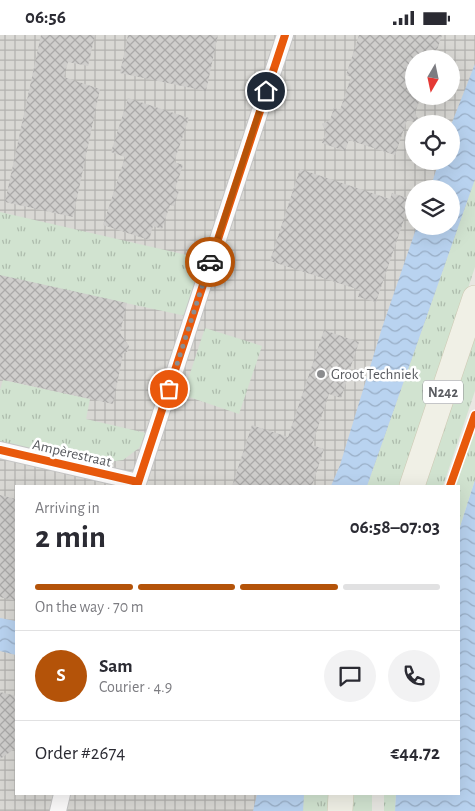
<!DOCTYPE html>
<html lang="en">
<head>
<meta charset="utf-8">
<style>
	:root { --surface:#fff; --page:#f2f2f3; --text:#2b2b33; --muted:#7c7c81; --line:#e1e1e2; --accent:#b45309 }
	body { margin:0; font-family:"Alegreya Sans",sans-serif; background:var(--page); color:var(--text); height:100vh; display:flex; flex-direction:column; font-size:19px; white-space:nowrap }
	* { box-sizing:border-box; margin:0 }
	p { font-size:16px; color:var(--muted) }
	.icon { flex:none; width:28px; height:28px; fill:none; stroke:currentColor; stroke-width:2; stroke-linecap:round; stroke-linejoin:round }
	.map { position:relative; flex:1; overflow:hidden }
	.drawer { position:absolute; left:15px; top:450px; width:445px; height:310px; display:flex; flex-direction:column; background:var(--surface); border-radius:0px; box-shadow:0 5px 20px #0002 }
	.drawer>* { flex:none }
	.needle { width:32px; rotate:189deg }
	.fabs { position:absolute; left:405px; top:15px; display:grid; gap:10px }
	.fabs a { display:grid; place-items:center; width:55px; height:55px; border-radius:50%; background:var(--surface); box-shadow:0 5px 20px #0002; font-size:25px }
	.pin { position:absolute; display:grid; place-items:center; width:42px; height:42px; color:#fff; margin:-21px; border:2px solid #fff; border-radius:50%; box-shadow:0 1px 5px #0007 }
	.courier { position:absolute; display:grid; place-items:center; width:50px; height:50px; margin:-25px; border:4px solid #b45309; border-radius:50%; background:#fff; color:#222; box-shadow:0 1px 6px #0007 }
	.headline em { font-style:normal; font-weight:600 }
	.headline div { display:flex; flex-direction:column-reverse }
	.headline { display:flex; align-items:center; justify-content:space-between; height:85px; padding:0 20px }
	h1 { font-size:32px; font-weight:600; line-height:38px }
	.bar { display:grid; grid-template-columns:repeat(4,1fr); gap:8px 5px; align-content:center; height:60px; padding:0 20px }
	.bar i { height:6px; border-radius:4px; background:var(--line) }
	.bar .active { background:var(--accent) }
	.bar p { grid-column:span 4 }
	.line { display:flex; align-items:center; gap:12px; padding:0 20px; border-top:1px solid var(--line) }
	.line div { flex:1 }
	.round { display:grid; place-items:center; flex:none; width:52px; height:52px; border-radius:26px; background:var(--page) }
	.status { display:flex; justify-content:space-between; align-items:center; height:35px; padding:0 25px; background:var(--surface); direction:ltr }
	.status svg { height:14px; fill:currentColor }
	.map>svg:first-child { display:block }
</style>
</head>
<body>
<div class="status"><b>06:56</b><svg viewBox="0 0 49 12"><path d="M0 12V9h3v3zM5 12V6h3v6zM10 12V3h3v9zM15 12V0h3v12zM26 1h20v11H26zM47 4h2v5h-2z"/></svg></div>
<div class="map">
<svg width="475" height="776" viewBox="0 0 475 776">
	<defs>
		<pattern id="industrial-grid" width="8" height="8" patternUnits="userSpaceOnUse" patternTransform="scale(1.25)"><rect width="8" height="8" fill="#d9d8d4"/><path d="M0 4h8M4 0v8" fill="none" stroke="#b3b2af"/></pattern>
		<pattern id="grass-tufts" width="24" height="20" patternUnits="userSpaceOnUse" patternTransform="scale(1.25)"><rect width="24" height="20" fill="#d1e3d0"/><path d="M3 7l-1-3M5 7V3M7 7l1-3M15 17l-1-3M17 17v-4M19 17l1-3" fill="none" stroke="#adbbac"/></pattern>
		<pattern id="water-waves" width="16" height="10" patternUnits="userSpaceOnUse" patternTransform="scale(1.25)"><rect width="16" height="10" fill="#b9d3f0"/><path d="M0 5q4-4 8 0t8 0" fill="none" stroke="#99aec6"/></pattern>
		<pattern id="building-cross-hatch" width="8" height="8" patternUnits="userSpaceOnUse" patternTransform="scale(1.25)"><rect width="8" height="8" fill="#cfcecc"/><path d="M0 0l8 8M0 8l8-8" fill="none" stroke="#abaaa9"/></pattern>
	</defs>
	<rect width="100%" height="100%" fill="#e8e7e2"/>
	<!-- industrial -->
	<path fill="url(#industrial-grid)" fill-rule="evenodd" d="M0 0H475V196L387 451H16V759H323V776H0ZM414 24H451V61H414ZM414 89H451V126H414ZM414 154H451V191H414Z"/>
	<!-- grass -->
	<path fill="url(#grass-tufts)" d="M475 144V232L403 451H367Z
		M0 177 204 224 186 281 0 241Z
		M475 292V356L443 451H421Z
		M205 293 262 311 239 379 183 360Z
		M3 345 90 364 86 384 146 398 139 413 123 425 91 429 0 409V355Z
		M475 392V445L459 495V451H455Z
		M304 759H331L330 776H303Z
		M351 759H372V776H351Z
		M384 759H396L395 776H384Z"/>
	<!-- water -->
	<path fill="url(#water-waves)" d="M475 29V144L367 451H331L340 430 382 293 417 191H451V154H430L439 126H451V90Z
		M475 445V776H395L396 759H459V495Z
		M0 583 16 586V620L0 616Z
		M257 759H304L303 776H253Z"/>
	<!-- building -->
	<path fill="url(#building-cross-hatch)" d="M41 0H95L88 31 68 27 64 42 100 54 73 182 5 167Z
		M128 0H218L206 56 120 38Z
		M359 0H442L434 24H414V61H421L415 78 421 89 407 85 395 120 349 105 345 116 322 108 326 97 322 89 330 85 334 73 340 75 351 42 346 40Z
		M128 63 189 83 174 127 183 130 175 154 179 156 174 171 170 170 162 194 153 191 149 205 103 190 125 122 111 117Z
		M300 134 390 164 392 158 411 164 376 267 358 262 360 255 270 226Z
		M0 240 127 268 120 298 129 311 128 316 123 319 113 369 0 344Z
		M324 295 359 307 350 334 352 338 349 339 341 363 329 359 312 410 324 414 312 451H232L252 390 288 402Z
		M0 460 16 464V566L0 562Z
		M0 657 16 661V713L0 724Z"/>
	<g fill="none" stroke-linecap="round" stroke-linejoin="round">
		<!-- street casing -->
		<g stroke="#c5c5c5" stroke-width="18">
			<path id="street" d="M0 415 138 447
				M137 451 285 0
				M58 776 62 759"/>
		</g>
		<!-- primary casing -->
		<g stroke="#cec9b3" stroke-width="26">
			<path id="primary" d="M412 451 475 263
				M340 776 341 759"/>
		</g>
		<!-- street -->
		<use href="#street" stroke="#fcfbfb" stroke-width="16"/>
		<!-- primary -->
		<use href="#primary" stroke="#f0f0e6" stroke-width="25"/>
		<!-- cycleway casing -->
		<g stroke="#fff" stroke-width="11">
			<path id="cycleway" d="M0 415 138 447
				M137 451 285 0
				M450 451 475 380"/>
		</g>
		<!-- cycleway -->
		<use href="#cycleway" stroke="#e8590c" stroke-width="8"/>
	</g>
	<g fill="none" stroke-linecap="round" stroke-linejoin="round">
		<!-- done -->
		<path stroke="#8b8c8e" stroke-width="5" stroke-dasharray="0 9" d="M169 354 210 227"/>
		<!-- route -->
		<path stroke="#b45309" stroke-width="6" d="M210 227 266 56"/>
	</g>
	<!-- markers -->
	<circle fill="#8b8c8e" stroke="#fff" stroke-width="2" cx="321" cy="339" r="5"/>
	<g text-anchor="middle" stroke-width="5" stroke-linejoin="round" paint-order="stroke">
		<!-- shield labels -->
		<rect fill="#fff" stroke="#8b8c90" stroke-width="1" x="423" y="345.5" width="40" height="23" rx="4"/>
		<g font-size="14" font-weight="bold" fill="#595b60">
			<text x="443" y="362">N242</text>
		</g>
		<!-- poi labels -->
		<g font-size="15" fill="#595b60" stroke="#fff" text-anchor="start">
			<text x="331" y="344">Groot Techniek</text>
		</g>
		<!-- street labels -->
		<g font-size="15" fill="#595b60" stroke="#fff">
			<text transform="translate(72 418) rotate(13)" y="5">Ampèrestraat</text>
		</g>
	</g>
</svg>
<div class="fabs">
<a><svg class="needle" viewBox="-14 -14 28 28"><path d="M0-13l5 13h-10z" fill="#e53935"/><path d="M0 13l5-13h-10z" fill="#7c7c81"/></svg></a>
<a><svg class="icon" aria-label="locate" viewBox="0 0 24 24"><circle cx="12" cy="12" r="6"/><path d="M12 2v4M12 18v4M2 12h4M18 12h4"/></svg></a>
<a><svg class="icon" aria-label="layers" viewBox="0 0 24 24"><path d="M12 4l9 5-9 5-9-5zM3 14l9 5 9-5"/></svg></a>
</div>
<div class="pin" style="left:169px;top:354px;background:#ea580c"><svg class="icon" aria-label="bag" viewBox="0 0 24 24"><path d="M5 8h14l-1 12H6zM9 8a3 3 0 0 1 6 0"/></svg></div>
<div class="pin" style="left:266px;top:56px;background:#1f2937"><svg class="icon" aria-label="home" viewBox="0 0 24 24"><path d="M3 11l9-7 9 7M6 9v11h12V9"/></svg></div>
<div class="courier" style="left:210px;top:227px"><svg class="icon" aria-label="car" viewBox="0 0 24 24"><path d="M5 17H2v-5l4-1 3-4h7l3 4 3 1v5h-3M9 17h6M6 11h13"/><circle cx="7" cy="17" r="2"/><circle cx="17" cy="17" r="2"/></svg></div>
<section class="drawer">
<div class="headline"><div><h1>2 min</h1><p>Arriving in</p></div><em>06:58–07:03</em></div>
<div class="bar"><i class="active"></i><i class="active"></i><i class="active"></i><i></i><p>On the way · 70 m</p></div>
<div class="line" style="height:90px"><b class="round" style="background:var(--accent);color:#fff">S</b><div><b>Sam</b><p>Courier · 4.9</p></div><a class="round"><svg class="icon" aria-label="chat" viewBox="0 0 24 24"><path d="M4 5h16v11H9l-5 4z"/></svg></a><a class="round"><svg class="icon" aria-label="phone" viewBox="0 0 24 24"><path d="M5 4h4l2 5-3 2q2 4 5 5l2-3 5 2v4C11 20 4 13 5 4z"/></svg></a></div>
<div class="line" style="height:65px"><div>Order #2674</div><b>€44.72</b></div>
</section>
</div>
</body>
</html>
